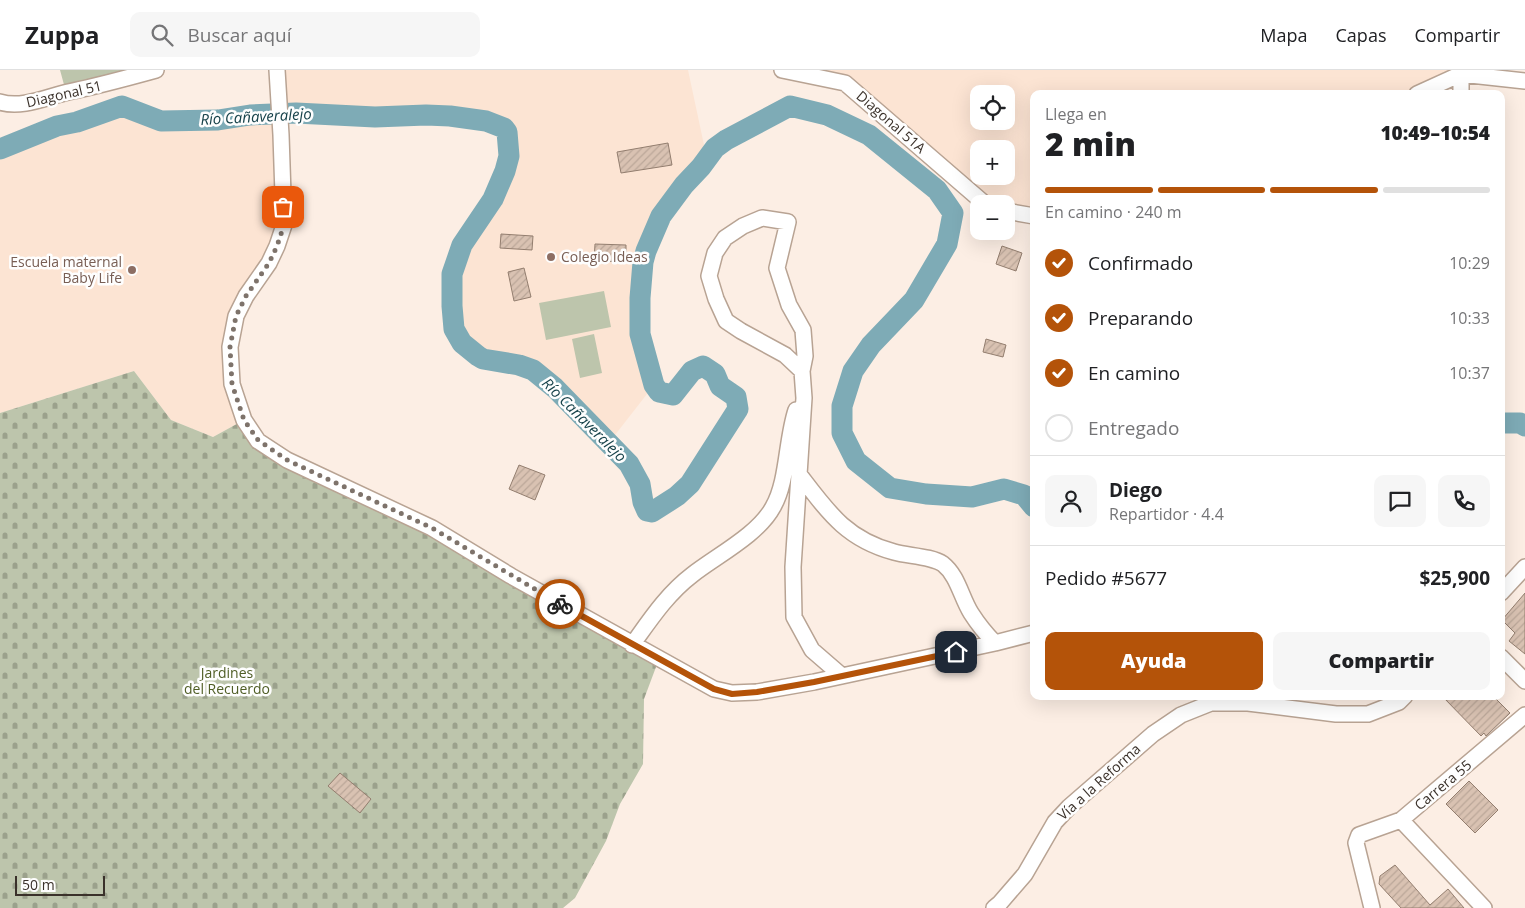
<!DOCTYPE html>
<html lang="es">
<head>
<meta charset="utf-8">
<style>
	:root { --surface:#fff; --page:#f6f6f6; --text:#202124; --muted:#757577; --line:#e0e0e0; --accent:#b45309 }
	body { margin:0; font-family:"Open Sans",sans-serif; background:var(--page); color:var(--text); height:100vh; display:flex; flex-direction:column; font-size:19px; white-space:nowrap }
	* { box-sizing:border-box; margin:0 }
	p { font-size:16px; color:var(--muted) }
	.icon { flex:none; width:28px; height:28px; fill:none; stroke:currentColor; stroke-width:2; stroke-linecap:round; stroke-linejoin:round }
	.map { position:relative; flex:1; overflow:hidden }
	.drawer { position:absolute; left:1030px; top:20px; width:475px; height:610px; display:flex; flex-direction:column; background:var(--surface); border-radius:10px; box-shadow:0 5px 20px #0002 }
	.drawer>* { flex:none }
	.tools { position:absolute; left:970px; top:15px; display:grid; gap:10px }
	.tools a { display:grid; place-items:center; width:45px; height:45px; border-radius:10px; background:var(--surface); box-shadow:0 5px 20px #0002; font-size:25px }
	.scale { position:absolute; left:15px; bottom:12px; width:90px; box-sizing:border-box; padding-left:5px; border:2px solid #3a312a; border-top:0; font-size:14px; line-height:18px; white-space:nowrap; color:#3a312a; -webkit-text-stroke:4px #fefefe; paint-order:stroke }
	.pin { position:absolute; display:grid; place-items:center; width:42px; height:42px; color:#fff; margin:-21px; border-radius:10px; box-shadow:0 2px 8px #0006 }
	.courier { position:absolute; display:grid; place-items:center; width:50px; height:50px; margin:-25px; border:4px solid #b45309; border-radius:50%; background:#fff; color:#222; box-shadow:0 1px 6px #0007 }
	.summary em { font-style:normal; font-weight:800 }
	.summary div { display:flex; flex-direction:column-reverse }
	.summary { display:flex; align-items:center; justify-content:space-between; height:85px; padding:0 15px }
	h1 { font-size:32px; font-weight:800; line-height:38px }
	.bar { display:grid; grid-template-columns:repeat(4,1fr); gap:8px 5px; align-content:center; height:60px; padding:0 15px }
	.bar i { height:6px; border-radius:4px; background:var(--line) }
	.bar .selected { background:var(--accent) }
	.bar p { grid-column:span 4 }
	.line { display:flex; align-items:center; gap:12px; padding:0 15px; border-top:1px solid var(--line) }
	.line div { flex:1 }
	.round { display:grid; place-items:center; flex:none; width:52px; height:52px; border-radius:10px; background:var(--page) }
	ol { padding:0 15px; list-style:none }
	li { display:flex; align-items:center; gap:15px; height:55px }
	li p { margin-inline-start:auto }
	li .icon { padding:5px; border-radius:50%; background:var(--accent); color:#fff; stroke-width:4 }
	li:last-child { color:var(--muted) }
	li i { width:28px; height:28px; border:2px solid var(--line); border-radius:50% }
	.cta { display:flex; gap:10px; margin-top:auto; padding:10px 15px }
	.cta a { flex:1; height:58px; border-radius:10px; background:var(--accent); color:#fff; font-size:20px; font-weight:800; line-height:58px; text-align:center }
	.cta a+a { background:var(--page); color:var(--text) }
	header { display:flex; align-items:center; gap:30px; box-sizing:border-box; height:70px; padding:0 25px; background:var(--surface); border-bottom:1px solid var(--line) }
	header strong { font-size:24px }
	nav { display:flex; gap:28px; margin-inline-start:auto; font-size:18px }
	.search { width:350px; height:45px; background:var(--page); display:flex; align-items:center; gap:12px; box-sizing:border-box; padding:0 18px; border-radius:10px; color:var(--muted); font-size:19px }
	.map>svg:first-child { display:block }
</style>
</head>
<body>
<header>
<strong>Zuppa</strong>
<div class="search"><svg class="icon" aria-label="search" viewBox="0 0 24 24"><circle cx="10" cy="10" r="6"/><path d="M15 15l6 6"/></svg>Buscar aquí</div>
<nav><a>Mapa</a><a>Capas</a><a>Compartir</a></nav>
</header>
<div class="map">
<svg width="1525" height="838" viewBox="0 0 1525 838">
	<defs>
		<pattern id="cemetery-stones" width="16" height="16" patternUnits="userSpaceOnUse" patternTransform="scale(1.25)"><rect width="16" height="16" fill="#bdc5ac"/><path d="M2 7V4a2 2 0 0 1 4 0v3zM10 15v-3a2 2 0 0 1 4 0v3z" fill="#9ba18c"/></pattern>
		<pattern id="building-hatch" width="6" height="6" patternUnits="userSpaceOnUse" patternTransform="scale(1.25)"><rect width="6" height="6" fill="#d9c2b2"/><path d="M-1 1l2-2M0 6l6-6M5 7l2-2" fill="none" stroke="#bba799"/></pattern>
	</defs>
	<rect width="100%" height="100%" fill="#fceee4"/>
	<!-- built -->
	<path fill="#fce4d3" fill-rule="evenodd" d="M277 0H688L707 89 701 97 684 115 661 146 646 181 643 192 640 228V264L654 315 608 374 555 318 533 300 506 292 483 289 462 273 454 259 452 236V204L462 175 493 129 505 102 509 86 507 62 504 58 486 51 450 46 375 47 296 43 281 44 284 155 246 226 230 277 244 350 213 367 171 350 134 301 0 343V79L57 56 77 52 122 36 161 51 218 50 250 45 280 43Z
		M782 0H1450L1461 4 1417 24H1034V146L1006 134H985L845 13ZM979 24H1006V51H979ZM979 79H1006V106H979Z"/>
	<!-- green -->
	<path fill="#bdc5ac" d="M60 0H156L66 22Z
		M604 221 611 257 546 270 539 233Z
		M594 264 602 303 580 308 572 269Z"/>
	<!-- cemetery -->
	<path fill="url(#cemetery-stones)" d="M134 301 171 350 213 367 244 350 258 371 361 424 659 589 644 629 643 694 620 734 606 771 575 828 563 838H0V343Z"/>
	<g fill="none" stroke-linecap="round" stroke-linejoin="round">
		<!-- river -->
		<path stroke="#7eabb6" stroke-width="21" d="M0 79 57 56 77 52 122 36 161 51 218 50 250 45 296 43 375 47 426 45 450 46 486 51 504 58 507 62 509 86 505 101 493 129 462 175 452 204V236L454 259 462 273 478 286 483 289 519 295 533 300 555 318 629 394 640 414 643 432 647 441 652 442 677 426 690 414 738 339 736 327 720 316 715 304 703 296 692 301 673 325 659 322 654 315 640 264V228L643 192 646 181 661 146 684 115 701 97 715 78 726 70 790 36 827 45 869 65 937 120 953 143 947 174 914 230 871 275 853 301 842 336V363L856 391 890 418 926 424 972 427 1004 419 1024 425 1034 437
			M1501 353H1520L1525 356"/>
	</g>
	<!-- building -->
	<path fill="url(#building-hatch)" stroke="#937e6f" d="M668 73 672 95 621 103 617 82Z
		M501 164 533 166 532 180 500 178Z
		M595 174 626 175V192L594 191Z
		M1002 176 1022 183 1016 201 996 194Z
		M524 198 531 227 514 231 508 202Z
		M986 269 1006 275 1003 287 983 282Z
		M519 395 545 405 535 430 509 419Z
		M1525 523V584L1509 571 1515 563 1502 550Z
		M1442 626H1493L1510 643 1486 666 1484 663 1481 666Z
		M340 703 371 729 360 743 328 716Z
		M1469 711 1498 740 1475 763 1446 734Z
		M1395 795 1430 835 1448 819 1464 838H1401L1379 814 1380 806Z"/>
	<g fill="none" stroke-linecap="round" stroke-linejoin="round">
		<!-- minor casing -->
		<g stroke="#b8a393" stroke-width="18">
			<path id="minor" d="M277 0 281 65 284 155 277 176 269 193 246 226 236 246 230 277 232 314 244 350 258 371 287 390 432 458 511 506 714 619 732 623 757 622 814 612 995 573 1034 563
				M782 0 845 13 985 134
				M1461 4 1525 11
				M1461 4V24
				M1417 24 1461 4
				M0 32C21 39 47 27 68 22 98 16 127 8 156 0
				M1006 141 1034 146
				M802 301 785 285 741 261 726 251 716 229 709 206 715 183 725 168 743 156 762 148 788 152 777 198 789 235 803 260 805 286 802 301 804 328 793 497 794 547 812 580 842 606
				M799 404C828 442 846 469 894 482 908 486 931 486 943 494 958 506 961 527 971 543 978 554 986 564 995 573
				M1501 523 1525 497
				M632 575C650 550 667 524 692 505 716 486 758 465 773 437 788 411 786 370 796 340
				M1501 587 1525 611
				M1401 750 1484 838
				M994 838 1000 833 1025 804 1055 752 1069 737 1153 664 1181 645 1211 633H1248L1336 644H1368L1399 632 1405 626
				M1372 838 1356 773 1359 765 1401 750 1525 645"/>
		</g>
		<!-- minor -->
		<use href="#minor" stroke="#fff" stroke-width="15"/>
	</g>
	<g fill="none" stroke-linecap="round" stroke-linejoin="round">
		<!-- done -->
		<path stroke="#7e736b" stroke-width="5" stroke-dasharray="0 9" d="M283 137 284 155 277 176 269 193 246 226 236 246 230 277 232 314 244 350 258 370 287 390 432 458 560 534"/>
		<!-- route -->
		<path stroke="#b45309" stroke-width="6" d="M560 534 714 619 732 624 757 622 814 612 956 582"/>
	</g>
	<!-- markers -->
	<g fill="#8d6e63" stroke="#fefefe" stroke-width="2">
		<circle cx="551" cy="187" r="5"/>
		<circle cx="132" cy="200" r="5"/>
	</g>
	<g text-anchor="middle" stroke-width="5" stroke-linejoin="round" paint-order="stroke">
		<!-- street labels -->
		<g font-size="14" fill="#3a312a" stroke="#fefefe">
			<text transform="translate(64 24) rotate(-13)" y="5">Diagonal 51</text>
			<text transform="translate(891 52) rotate(41)" y="5">Diagonal 51A</text>
			<text transform="translate(1099 712) rotate(-42)" y="5">Vía a la Reforma</text>
			<text transform="translate(1443 715) rotate(-40)" y="5">Carrera 55</text>
		</g>
		<!-- education labels -->
		<g font-size="14" fill="#785e54" stroke="#fefefe" text-anchor="start">
			<text x="561" y="192">Colegio Ideas</text>
			<text x="122" y="197" text-anchor="end">Escuela maternal<tspan x="122" dy="16">Baby Life</tspan></text>
		</g>
		<!-- park labels -->
		<g font-size="14" fill="#505e26" stroke="#fefefe">
			<text x="227" y="608">Jardines<tspan x="227" dy="16">del Recuerdo</tspan></text>
		</g>
		<!-- water labels -->
		<g font-size="15" font-style="italic" fill="#17424a" stroke="#fefefe">
			<text transform="translate(256 47) rotate(-3)" y="5">Río Cañaveralejo</text>
			<text transform="translate(584 350) rotate(45)" y="5">Río Cañaveralejo</text>
		</g>
	</g>
</svg>
<div class="tools">
<a><svg class="icon" aria-label="locate" viewBox="0 0 24 24"><circle cx="12" cy="12" r="6"/><path d="M12 2v4M12 18v4M2 12h4M18 12h4"/></svg></a>
<a>+</a>
<a>−</a>
</div>
<div class="scale">50 m</div>
<div class="pin" style="left:283px;top:137px;background:#ea580c"><svg class="icon" aria-label="bag" viewBox="0 0 24 24"><path d="M5 8h14l-1 12H6zM9 8a3 3 0 0 1 6 0"/></svg></div>
<div class="pin" style="left:956px;top:582px;background:#1f2937"><svg class="icon" aria-label="home" viewBox="0 0 24 24"><path d="M3 11l9-7 9 7M6 9v11h12V9"/></svg></div>
<div class="courier" style="left:560px;top:534px"><svg class="icon" aria-label="bike" viewBox="0 0 24 24"><circle cx="6" cy="16" r="4"/><circle cx="18" cy="16" r="4"/><path d="M6 16l4-8h5l3 8M10 8l3 8H6M13 5h3"/></svg></div>
<section class="drawer">
<div class="summary"><div><h1>2 min</h1><p>Llega en</p></div><em>10:49–10:54</em></div>
<div class="bar"><i class="selected"></i><i class="selected"></i><i class="selected"></i><i></i><p>En camino · 240 m</p></div>
<ol>
<li><svg class="icon" aria-label="check" viewBox="0 0 24 24"><path d="M5 12l5 5 9-10"/></svg>Confirmado<p>10:29</p></li>
<li><svg class="icon" aria-label="check" viewBox="0 0 24 24"><path d="M5 12l5 5 9-10"/></svg>Preparando<p>10:33</p></li>
<li><svg class="icon" aria-label="check" viewBox="0 0 24 24"><path d="M5 12l5 5 9-10"/></svg>En camino<p>10:37</p></li>
<li><i></i>Entregado</li>
</ol>
<div class="line" style="height:90px"><a class="round"><svg class="icon" aria-label="person" viewBox="0 0 24 24"><circle cx="12" cy="8" r="4"/><path d="M4 21q1-7 8-7t8 7"/></svg></a><div><b>Diego</b><p>Repartidor · 4.4</p></div><a class="round"><svg class="icon" aria-label="chat" viewBox="0 0 24 24"><path d="M4 5h16v11H9l-5 4z"/></svg></a><a class="round"><svg class="icon" aria-label="phone" viewBox="0 0 24 24"><path d="M5 4h4l2 5-3 2q2 4 5 5l2-3 5 2v4C11 20 4 13 5 4z"/></svg></a></div>
<div class="line" style="height:65px"><div>Pedido #5677</div><b>$25,900</b></div>
<div class="cta"><a>Ayuda</a><a>Compartir</a></div>
</section>
</div>
</body>
</html>
